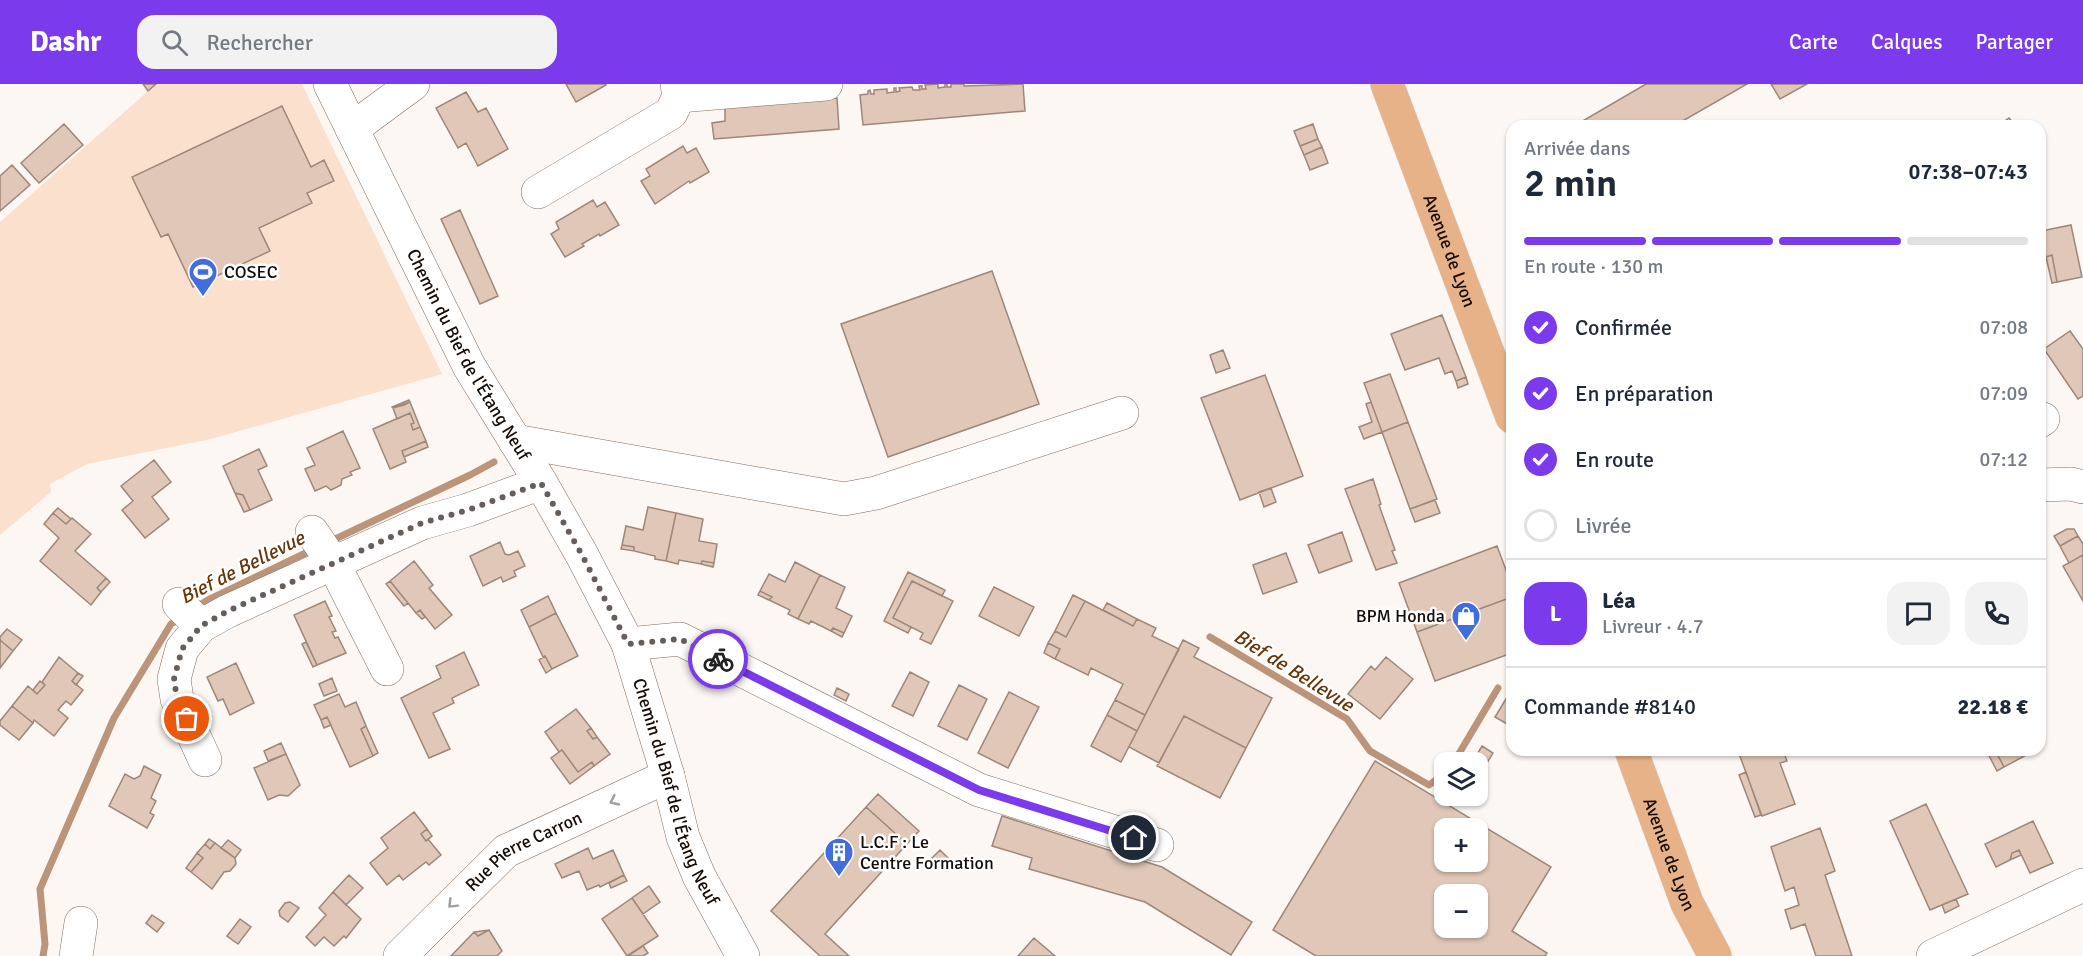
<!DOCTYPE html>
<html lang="fr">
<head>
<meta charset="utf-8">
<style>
	:root { --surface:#fff; --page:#f2f2f3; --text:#1f2937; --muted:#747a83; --line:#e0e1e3; --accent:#7c3aed }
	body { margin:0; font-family:Signika,sans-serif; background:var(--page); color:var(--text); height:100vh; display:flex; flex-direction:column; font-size:22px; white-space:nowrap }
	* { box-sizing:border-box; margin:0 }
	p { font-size:20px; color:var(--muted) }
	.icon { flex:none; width:33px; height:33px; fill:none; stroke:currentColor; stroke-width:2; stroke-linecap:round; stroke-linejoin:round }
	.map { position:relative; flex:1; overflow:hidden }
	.panel { position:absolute; left:1506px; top:36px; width:540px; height:636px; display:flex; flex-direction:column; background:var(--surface); border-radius:18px; box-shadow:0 2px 4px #0004 }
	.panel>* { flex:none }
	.tools { position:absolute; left:1434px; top:668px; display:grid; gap:12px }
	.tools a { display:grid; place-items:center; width:54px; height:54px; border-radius:12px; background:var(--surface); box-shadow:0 2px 4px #0004; font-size:30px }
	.pin { position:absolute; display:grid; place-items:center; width:51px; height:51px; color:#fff; margin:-26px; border:3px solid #fff; border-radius:50%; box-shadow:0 2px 6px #0007 }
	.courier { position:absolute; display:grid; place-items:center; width:60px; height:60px; margin:-30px; border:4px solid #7c3aed; border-radius:50%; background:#fff; color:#222; box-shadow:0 2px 8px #0007 }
	.overview em { font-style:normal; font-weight:600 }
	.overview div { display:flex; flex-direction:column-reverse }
	.overview { display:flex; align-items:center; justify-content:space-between; height:102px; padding:0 18px }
	h1 { font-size:39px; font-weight:600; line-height:45px }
	.bar { display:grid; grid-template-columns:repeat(4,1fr); gap:9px 6px; align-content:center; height:72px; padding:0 18px }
	.bar i { height:8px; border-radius:4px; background:var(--line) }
	.bar .active { background:var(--accent) }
	.bar p { grid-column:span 4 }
	.line { display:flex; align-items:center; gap:15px; padding:0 18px; border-top:2px solid var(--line) }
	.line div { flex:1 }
	.round { display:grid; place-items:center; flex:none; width:63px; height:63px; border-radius:18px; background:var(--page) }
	ol { padding:0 18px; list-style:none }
	li { display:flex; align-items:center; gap:18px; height:66px }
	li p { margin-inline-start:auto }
	li .icon { padding:6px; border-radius:50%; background:var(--accent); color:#fff; stroke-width:4 }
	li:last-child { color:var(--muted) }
	li i { width:33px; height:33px; border:3px solid var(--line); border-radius:50% }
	header { display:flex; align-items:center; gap:36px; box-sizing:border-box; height:84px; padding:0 30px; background:var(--accent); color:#fff }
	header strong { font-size:28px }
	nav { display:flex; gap:33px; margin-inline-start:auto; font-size:21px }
	.search { width:420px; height:54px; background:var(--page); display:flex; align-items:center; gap:15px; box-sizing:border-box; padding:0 21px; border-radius:18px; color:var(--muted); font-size:22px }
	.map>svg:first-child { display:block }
</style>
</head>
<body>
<header>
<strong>Dashr</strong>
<div class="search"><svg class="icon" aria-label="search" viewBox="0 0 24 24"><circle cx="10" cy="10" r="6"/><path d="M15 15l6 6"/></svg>Rechercher</div>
<nav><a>Carte</a><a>Calques</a><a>Partager</a></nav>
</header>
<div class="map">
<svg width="2083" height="872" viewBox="0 0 2083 872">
	<rect width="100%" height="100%" fill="#fdf7f4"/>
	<!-- green -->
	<path fill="#fce0ce" d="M156 0H302L442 290 211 355 87 380 50 400 51 408 0 451V138Z"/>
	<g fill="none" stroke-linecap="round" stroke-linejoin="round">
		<!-- stream -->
		<path stroke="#bb947a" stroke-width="7" d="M329 458 470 391 494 378
			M195 524 208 516 314 465
			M1210 553 1347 635 1370 667 1429 701 1444 690
			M1454 678 1498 604
			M43 872 45 860 40 805 114 634 171 540 181 534"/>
	</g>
	<!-- building -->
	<path fill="#e0c7b7" stroke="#9e8778" stroke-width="1.5" fill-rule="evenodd" d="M143 0H156L148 7Z
		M566 0H606V1L576 18Z
		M938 0V4L945 3V0H947V3H951V0H964V2L1023 0 1025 27 863 41 860 11 868 10V7L870 6 871 10H874V6L887 5V9L894 8V4H896V8L900 7 899 4 912 3 913 6H920L919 2H922V5H926L925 1Z
		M1646 0H1747L1674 42H1574Z
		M1771 0H1807L1780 15Z
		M466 8 478 28 486 24 508 65 478 82 466 59 458 64 436 24Z
		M837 14 839 45 714 55 712 39 725 37V23Z
		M282 22 311 83 324 76 334 97 307 109 312 119 259 144 270 167 193 203 168 150 161 153 132 93Z
		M2009 34 2016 42H1998Z
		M64 40 83 61 39 99 21 79Z
		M1313 40 1318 55 1300 62 1294 47Z
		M1318 55 1322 63 1304 71 1300 62Z
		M683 62 687 69 696 64 709 88 690 99 689 97 655 120 641 97 650 92 646 85Z
		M1322 63 1328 79 1310 86 1304 71Z
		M12 81 30 101 0 127V92Z
		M593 116 597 123 605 118 619 141 600 152 599 150 582 160 584 162 565 173 551 150 559 145 556 138Z
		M460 126 498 212 480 220 441 135Z
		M2071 141 2082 193 2057 198 2052 171 2046 173 2041 147Z
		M2052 171 2057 198 2052 199 2046 173Z
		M1512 174V187L1508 181Z
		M992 187 1039 320 888 373 841 240Z
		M1442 231 1466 293 1456 297 1452 287 1445 290 1439 274 1405 286 1391 250Z
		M2070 247 2083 265V312L2078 315 2044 265Z
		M1223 266 1230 284 1216 289 1210 271Z
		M1390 290 1408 338 1382 348 1364 299Z
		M1265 291 1303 392 1240 416 1201 314Z
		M1466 293 1468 300 1458 304 1456 297Z
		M409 316 410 318 404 321 393 324 392 323Z
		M410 318 420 343 413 346 411 340 414 339 410 329 397 335 393 324Z
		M1371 318 1382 348 1364 355 1359 343 1372 338 1366 320Z
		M410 329 414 339 411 340 413 346 420 343 426 357 402 367 406 378 390 385 373 345Z
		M1408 338 1437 415 1410 425 1382 348Z
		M343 347 360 384 350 388 352 391 342 395 341 401 331 406 326 402 315 407 305 385 315 381 307 364Z
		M426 357 428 363 404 373 402 367Z
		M259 365 267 382 258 386 272 416 250 426 243 411 235 409 223 382Z
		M154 376 171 398 152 413 169 435 145 454 122 426 133 417 121 402Z
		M1373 395 1381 420 1379 421 1395 466 1392 467 1397 479 1376 486 1345 405Z
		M1271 404 1276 418 1264 423 1259 408Z
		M235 409 243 411 250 426 244 428Z
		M1435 416 1440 429 1415 438 1410 425Z
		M648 423 676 429 666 477 655 475V472L634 467V463L622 461 626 442 643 446Z
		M58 424 71 435 66 440 53 429Z
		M53 429 66 440 72 434 91 450 75 467 106 494 97 504 101 508 91 521 40 477 59 454 44 440Z
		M676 429 703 435 699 457 717 460 714 479 702 477 701 480 679 476 678 480 666 477Z
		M2067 445H2074L2078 452 2060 462 2054 452Z
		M1342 448 1352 477 1319 489 1308 461Z
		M2078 452 2083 460V471L2069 479 2060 462Z
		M500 458 505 470 509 471 518 467 525 482 514 487 516 492 503 498 501 493 483 502 470 472Z
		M622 461 634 463V467L621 465Z
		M1497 462 1512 502V513L1417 548 1399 499Z
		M1286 469 1297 498 1263 510 1253 481Z
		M2083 471V517L2063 482Z
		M414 477 433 501 429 504 452 531 435 545 420 526 416 529 390 497Z
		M702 477 714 479 713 483 701 480Z
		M795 478 820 491 798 535 788 530 790 526 769 516 772 513 760 507 769 490 785 498Z
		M908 488 945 506 942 512 912 497 893 534 911 543 908 549 884 537Z
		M820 491 845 503 836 524 852 532 844 549 833 544 831 547 811 537 809 540 798 535Z
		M106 494 110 498 101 508 97 504Z
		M390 497 408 519 404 522 386 500Z
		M912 497 953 517 931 560 920 555 923 549 893 534Z
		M994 503 1034 523 1019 552 979 532Z
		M760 507 772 513 769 516 758 511Z
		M1073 511 1085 517 1066 553 1055 547Z
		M548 512 556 529 529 543 521 526Z
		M1512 513V569L1435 597 1417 548Z
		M325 517 332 532 329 533 336 547 332 548 335 554 338 553 346 569 317 581 294 531Z
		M1085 517 1133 542 1137 535 1156 544 1152 552 1179 565 1145 631 1115 616 1123 600 1091 584 1088 591 1055 575 1060 565 1048 559 1055 547 1066 553Z
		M1107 519 1137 535 1133 542 1103 526Z
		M420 526 425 533 422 535 416 529Z
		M556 529 578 572 552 585 545 572 543 573 529 543Z
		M833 544 844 549 842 553 831 547Z
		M7 545 22 556 13 567 0 556V553Z
		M0 556 13 567 0 584Z
		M1183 556 1199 564 1194 573 1272 614 1246 664 1184 632 1159 679 1129 663Z
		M306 558 317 581 313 583 302 560Z
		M1048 559 1060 565 1055 575 1044 569Z
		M464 568 479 601 452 614 454 619 433 629 450 665 429 674 401 614 441 594 436 582Z
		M545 572 552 585 546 589 539 576Z
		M59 573 78 589 72 597 83 606 71 621 66 617 58 626 68 634 54 652 34 636 33 639 12 622 28 602 37 610 45 601 42 598Z
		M1386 573 1413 595 1380 635 1348 610 1371 582 1375 586Z
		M236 579 254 619 230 631 223 615 218 617 207 593Z
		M910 588 929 598 913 632 892 622Z
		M78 589 83 592 76 601 72 597Z
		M332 594 337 607 324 612 319 600Z
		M40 597 45 601 37 610 33 606Z
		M959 601 987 615 967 656 938 642Z
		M837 604 849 610 846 617 834 611Z
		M1512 605V643L1495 633Z
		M1009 608 1039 623 1008 684 978 669Z
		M339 610 345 623 356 618 366 642 361 645 373 672 350 683 327 633 321 636 314 621Z
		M1115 616 1145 631 1137 647 1107 631Z
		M12 622 33 639 19 656 0 641V637Z
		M576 625 591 644 587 647 593 655 597 653 610 670 594 682 592 678 578 688 562 666 559 668 545 648Z
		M1107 631 1137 647 1121 678 1091 662Z
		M1184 632 1246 664 1220 714 1157 682Z
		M327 633 331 641 324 644 321 636Z
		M366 642 378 669 373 672 361 645Z
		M591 644 597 653 593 655 587 647Z
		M281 659 286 670 268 677 264 667Z
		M1482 662 1493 669 1484 684 1478 680V678L1473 677Z
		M562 666 578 688 592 678 594 682 570 700 551 674Z
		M1783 666 1787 677 1780 679 1795 720 1762 732 1738 667Z
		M1986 666H1995L2004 683 1997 687Z
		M1995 666H2028L2030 669 2004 683Z
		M286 670 300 701 288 712 279 711 268 716 254 684Z
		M1375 677 1551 783 1512 847 1547 869 1545 872H1316L1273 846ZM1444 744H1478V777H1444ZM1444 810H1478V843H1444Z
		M144 682 161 691 151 714 156 717 150 729 154 731 147 744 109 722 125 690 134 695 140 692Z
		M1746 688 1761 731 1755 733 1739 691Z
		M878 710 919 747 907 760 866 723Z
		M1926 720 1968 810 1930 826 1890 737Z
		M866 723 907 760 825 850 849 872H820L771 827Z
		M414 728 427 745 421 750 426 757 428 755 441 771 429 781 426 778 403 796 399 791 387 801 370 779 388 764 381 754Z
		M1002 732 1162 783 1252 838 1231 871 1145 818 1029 785 1032 774 992 762Z
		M2033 737 2053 779 2030 789 2019 766 2012 769 2010 776 1996 783 1985 760Z
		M1820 744 1835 787 1825 791 1852 872H1816L1805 840 1791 845 1785 826 1799 821 1794 803 1785 807 1771 763Z
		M427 745 432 752 426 757 421 750Z
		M209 755 215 759 210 765 205 760Z
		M228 756 241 766 235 774 221 764Z
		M215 759 235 774 236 780 230 787 224 788 212 805 191 788 203 774 197 769 205 760 210 765Z
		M588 764 593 775 613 766 624 791 600 803 599 801 587 806 579 787 562 794 555 780Z
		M940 766 953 779 946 787 932 774Z
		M2019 766 2021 771 2010 776 2012 769Z
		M197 769 203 774 191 788 186 784Z
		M349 791 363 804 346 821 333 808Z
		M624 791 627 797 611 804 609 799Z
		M649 802 660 818 643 830 632 814Z
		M333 808 361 835 346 854 344 852 334 862 324 853 315 862 306 853 326 831 319 824Z
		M632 814 658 852 627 872 602 835Z
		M1956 815 1959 822 1945 829 1942 821Z
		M290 818 299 824 288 838 280 832 279 827 285 819Z
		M152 831 164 839 157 848 146 839Z
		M240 835 251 843 238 860 227 852Z
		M489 846 502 867 497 872H451L474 848 478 852Z
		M489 846 478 852 474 848Z
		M1034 854 1055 872H1018Z
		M643 862 648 869 643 872H628Z"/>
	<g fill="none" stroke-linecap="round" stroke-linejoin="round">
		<!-- minor casing -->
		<g stroke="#836d5f" stroke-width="34">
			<g id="minor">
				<path id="s1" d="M330 0 469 282 541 399 582 471 628 560 668 692 683 753 699 792 743 872"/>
				<path d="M679 12 826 0"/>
				<path d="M352 45 413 0"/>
				<path d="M538 108 671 29 679 12 677 0"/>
				<path d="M2040 337 2043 335"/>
				<path d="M515 357 844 415 876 409 1122 329"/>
				<path d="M2040 401 2071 400 2083 403"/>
				<path d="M312 448 333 479 387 585"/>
				<path d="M179 520 201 542"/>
				<path d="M628 560 680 555 979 706 1157 761"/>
				<path d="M205 676 177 615 174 595 182 565 201 542 228 527 422 439 468 426 541 399"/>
				<path d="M76 872 81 839"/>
				<path id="s2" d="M400 872 506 767 668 692"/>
				<path d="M1933 872 2083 801"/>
			</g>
		</g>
		<!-- major casing -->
		<g stroke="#d5d3d2" stroke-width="34">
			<g id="major">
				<path id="s3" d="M1387 0 1512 333"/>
				<path id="s4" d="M1631 666 1687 819 1715 872"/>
			</g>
		</g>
		<!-- minor -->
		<use href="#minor" stroke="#fff" stroke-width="33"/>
		<!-- major -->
		<use href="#major" stroke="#e8b288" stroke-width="33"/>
	</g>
	<!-- one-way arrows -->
	<defs><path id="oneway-chevron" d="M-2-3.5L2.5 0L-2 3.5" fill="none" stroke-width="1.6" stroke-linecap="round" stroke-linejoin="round" transform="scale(1.5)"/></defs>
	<g stroke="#a19e9c">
		<use href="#oneway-chevron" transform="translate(614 717) rotate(155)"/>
		<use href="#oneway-chevron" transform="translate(452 820) rotate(135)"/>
	</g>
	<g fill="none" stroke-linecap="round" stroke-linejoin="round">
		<!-- done -->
		<path stroke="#665e5a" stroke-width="6" stroke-dasharray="0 10.8" d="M187 635 177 615 174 595 182 565 201 542 228 527 422 439 468 426 541 399 582 471 628 560 680 555 718 575"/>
		<!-- route -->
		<path stroke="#7c3aed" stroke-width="8" d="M718 575 979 706 1134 754"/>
	</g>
	<!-- icons -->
	<defs>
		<g id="stadium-pin" transform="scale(1.5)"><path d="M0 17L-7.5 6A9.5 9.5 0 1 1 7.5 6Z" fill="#416dde" stroke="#fff"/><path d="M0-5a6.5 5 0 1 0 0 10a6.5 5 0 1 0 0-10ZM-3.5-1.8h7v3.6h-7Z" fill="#fff"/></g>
		<g id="shop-pin" transform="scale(1.5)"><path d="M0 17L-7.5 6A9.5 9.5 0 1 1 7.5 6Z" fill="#416dde" stroke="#fff"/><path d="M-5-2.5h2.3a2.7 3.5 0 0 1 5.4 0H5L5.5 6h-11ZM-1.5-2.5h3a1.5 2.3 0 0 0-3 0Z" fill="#fff"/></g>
		<g id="building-pin" transform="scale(1.5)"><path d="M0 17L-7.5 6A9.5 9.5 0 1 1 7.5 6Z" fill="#416dde" stroke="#fff"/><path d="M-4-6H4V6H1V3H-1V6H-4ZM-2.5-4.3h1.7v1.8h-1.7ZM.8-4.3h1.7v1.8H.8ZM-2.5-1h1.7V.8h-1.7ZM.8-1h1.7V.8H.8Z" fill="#fff"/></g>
	</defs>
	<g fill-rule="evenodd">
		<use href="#stadium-pin" x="203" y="188"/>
		<use href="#shop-pin" x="1466" y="532"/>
		<use href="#building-pin" x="839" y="768"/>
	</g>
	<g text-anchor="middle" stroke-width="5" stroke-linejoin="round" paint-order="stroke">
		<!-- street labels -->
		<g font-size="18" fill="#150c07" stroke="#fff">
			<text dy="6" stroke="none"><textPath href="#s3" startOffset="178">Avenue de Lyon</textPath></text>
			<text dy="6" stroke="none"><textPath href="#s1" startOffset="304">Chemin du Bief de l'Étang Neuf</textPath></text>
			<text dy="6" stroke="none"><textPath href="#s1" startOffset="790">Chemin du Bief de l'Étang Neuf</textPath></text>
			<text dy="6" stroke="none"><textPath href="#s2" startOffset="164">Rue Pierre Carron</textPath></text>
			<text dy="6" stroke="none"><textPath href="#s4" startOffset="111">Avenue de Lyon</textPath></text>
		</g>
		<!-- poi labels -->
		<g font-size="18" fill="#150c07" stroke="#fff" text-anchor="start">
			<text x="224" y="194">COSEC</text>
			<text x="1445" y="538" text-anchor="end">BPM Honda</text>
			<text x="860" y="764">L.C.F : Le<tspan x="860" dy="21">Centre Formation</tspan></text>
		</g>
		<!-- water labels -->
		<g font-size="20" font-style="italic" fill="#683509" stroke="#fff">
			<text transform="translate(242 483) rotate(-27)" y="7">Bief de Bellevue</text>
			<text transform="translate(1294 586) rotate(32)" y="7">Bief de Bellevue</text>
		</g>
	</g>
</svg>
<div class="tools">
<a><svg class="icon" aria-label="layers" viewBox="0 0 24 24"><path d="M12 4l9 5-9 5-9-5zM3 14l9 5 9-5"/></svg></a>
<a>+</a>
<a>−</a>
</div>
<div class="pin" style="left:187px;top:635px;background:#ea580c"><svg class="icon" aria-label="bag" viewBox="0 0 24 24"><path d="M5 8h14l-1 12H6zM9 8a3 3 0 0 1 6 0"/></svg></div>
<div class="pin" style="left:1134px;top:754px;background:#1f2937"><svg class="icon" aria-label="home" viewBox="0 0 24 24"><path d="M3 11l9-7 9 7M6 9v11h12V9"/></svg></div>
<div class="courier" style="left:718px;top:575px"><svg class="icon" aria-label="bike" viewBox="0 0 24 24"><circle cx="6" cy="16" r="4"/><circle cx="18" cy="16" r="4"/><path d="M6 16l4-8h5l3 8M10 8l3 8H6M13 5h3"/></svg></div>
<section class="panel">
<div class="overview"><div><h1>2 min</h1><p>Arrivée dans</p></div><em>07:38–07:43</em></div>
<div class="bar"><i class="active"></i><i class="active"></i><i class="active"></i><i></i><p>En route · 130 m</p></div>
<ol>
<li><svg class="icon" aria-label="check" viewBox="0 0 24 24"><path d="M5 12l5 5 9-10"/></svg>Confirmée<p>07:08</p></li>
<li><svg class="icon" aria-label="check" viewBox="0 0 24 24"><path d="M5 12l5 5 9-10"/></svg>En préparation<p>07:09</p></li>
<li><svg class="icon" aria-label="check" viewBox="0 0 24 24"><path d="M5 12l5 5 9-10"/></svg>En route<p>07:12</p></li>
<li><i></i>Livrée</li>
</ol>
<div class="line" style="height:108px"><b class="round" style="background:var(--accent);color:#fff">L</b><div><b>Léa</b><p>Livreur · 4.7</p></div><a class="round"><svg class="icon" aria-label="chat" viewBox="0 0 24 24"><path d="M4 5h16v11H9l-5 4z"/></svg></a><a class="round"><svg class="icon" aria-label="phone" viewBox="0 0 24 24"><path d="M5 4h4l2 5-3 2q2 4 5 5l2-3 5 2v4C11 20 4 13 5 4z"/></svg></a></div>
<div class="line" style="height:78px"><div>Commande #8140</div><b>22.18 €</b></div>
</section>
</div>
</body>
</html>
